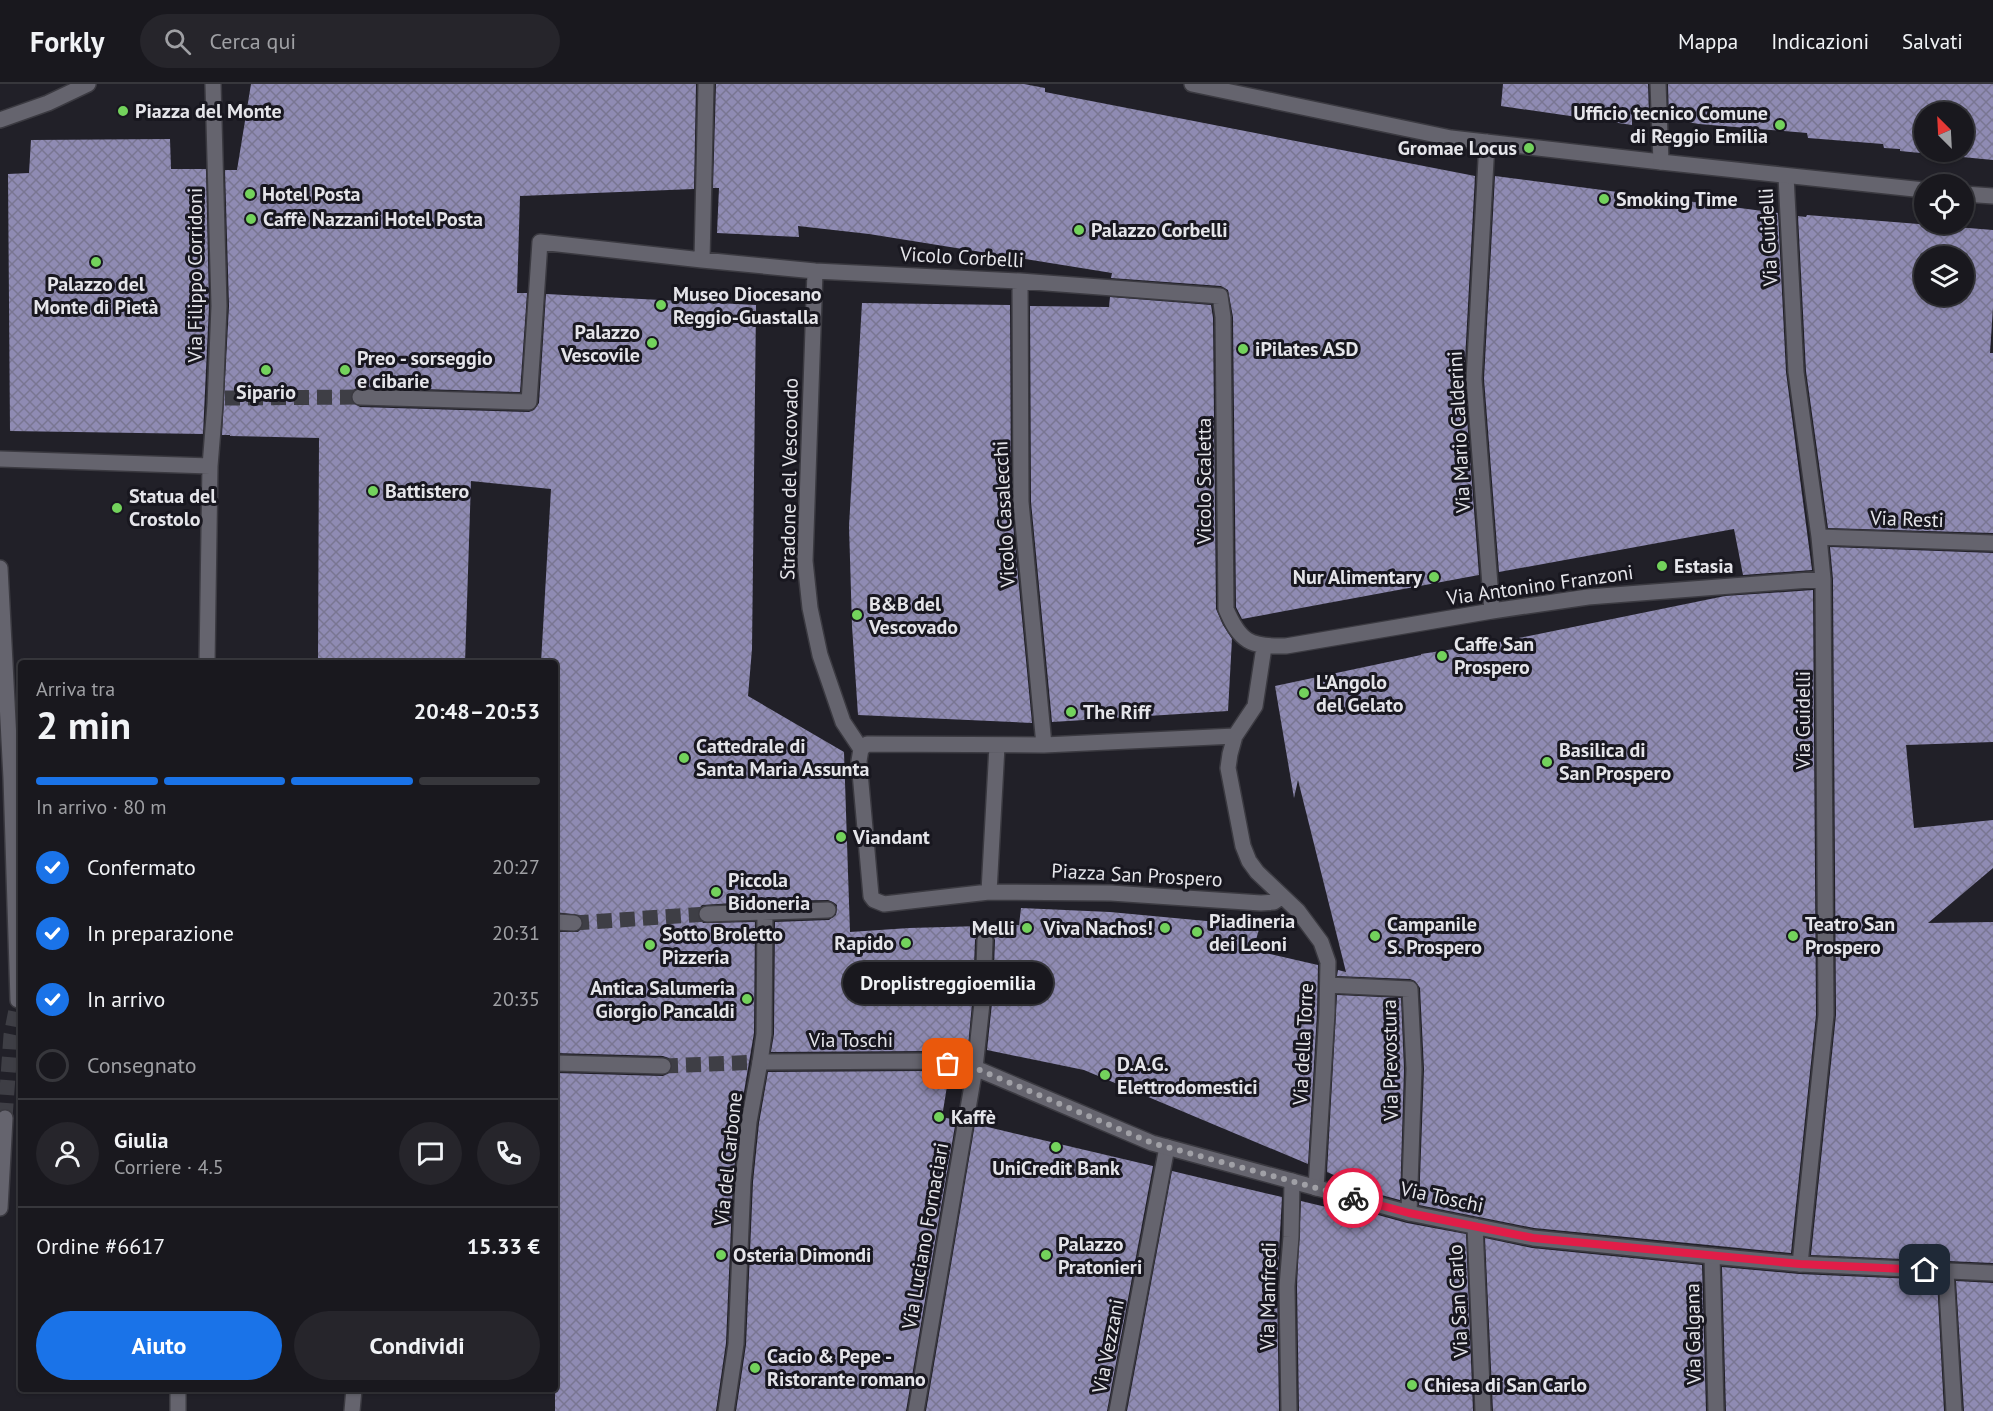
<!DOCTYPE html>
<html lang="it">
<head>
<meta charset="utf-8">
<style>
	:root { --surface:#19181e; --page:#26252b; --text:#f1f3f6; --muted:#9fa0a4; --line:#37373c; --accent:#1a73e8 }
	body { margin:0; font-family:"PT Sans",sans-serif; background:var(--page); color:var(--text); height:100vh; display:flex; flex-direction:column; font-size:22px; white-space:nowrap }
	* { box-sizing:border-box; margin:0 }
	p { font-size:20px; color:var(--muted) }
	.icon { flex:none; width:33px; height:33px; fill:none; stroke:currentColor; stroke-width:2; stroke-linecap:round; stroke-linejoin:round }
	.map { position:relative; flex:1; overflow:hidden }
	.drawer { position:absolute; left:18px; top:576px; width:540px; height:732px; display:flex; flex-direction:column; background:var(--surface); border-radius:6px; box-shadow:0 2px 4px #0004,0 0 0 2px var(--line) }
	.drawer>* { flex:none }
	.needle { width:39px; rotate:336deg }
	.fabs { position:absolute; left:1914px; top:18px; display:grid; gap:12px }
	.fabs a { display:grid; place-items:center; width:60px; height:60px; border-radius:50%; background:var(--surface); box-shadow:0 2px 4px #0004,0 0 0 2px var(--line); font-size:30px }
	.pin { position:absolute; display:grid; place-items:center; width:51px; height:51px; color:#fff; margin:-26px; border-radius:12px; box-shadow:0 3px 9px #0006 }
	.courier { position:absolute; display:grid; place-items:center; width:60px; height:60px; margin:-30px; border:4px solid #e11d48; border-radius:50%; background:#fff; color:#222; box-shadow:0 2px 8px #0007 }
	.bubble { position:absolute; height:42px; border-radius:21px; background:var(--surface); box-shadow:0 2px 4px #0004,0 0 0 2px var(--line); font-size:20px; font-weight:700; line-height:42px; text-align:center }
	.head em { font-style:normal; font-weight:700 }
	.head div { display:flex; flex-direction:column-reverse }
	.head { display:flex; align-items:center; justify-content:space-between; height:102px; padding:0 18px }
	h1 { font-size:39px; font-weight:700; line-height:45px }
	.bar { display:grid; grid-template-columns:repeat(4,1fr); gap:9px 6px; align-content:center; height:72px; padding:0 18px }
	.bar i { height:8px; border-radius:4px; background:var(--line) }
	.bar .active { background:var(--accent) }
	.bar p { grid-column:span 4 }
	.line { display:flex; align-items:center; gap:15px; padding:0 18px; border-top:2px solid var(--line) }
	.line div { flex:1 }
	.round { display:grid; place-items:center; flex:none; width:63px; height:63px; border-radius:32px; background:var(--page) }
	ol { padding:0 18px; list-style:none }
	li { display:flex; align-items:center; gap:18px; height:66px }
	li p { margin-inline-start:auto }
	li .icon { padding:6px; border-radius:50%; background:var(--accent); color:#fff; stroke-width:4 }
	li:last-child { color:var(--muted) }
	li i { width:33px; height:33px; border:3px solid var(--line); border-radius:50% }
	.cta { display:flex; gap:12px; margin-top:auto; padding:12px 18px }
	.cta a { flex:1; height:69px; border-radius:36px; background:var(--accent); color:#fff; font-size:24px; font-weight:700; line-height:69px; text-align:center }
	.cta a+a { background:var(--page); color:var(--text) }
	header { display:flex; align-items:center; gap:36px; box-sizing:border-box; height:84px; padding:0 30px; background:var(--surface); border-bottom:2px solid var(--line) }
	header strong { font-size:28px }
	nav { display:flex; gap:33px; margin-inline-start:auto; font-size:21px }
	.search { width:420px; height:54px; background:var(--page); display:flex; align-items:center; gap:15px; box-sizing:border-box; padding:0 21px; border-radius:33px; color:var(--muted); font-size:22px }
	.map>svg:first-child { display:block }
</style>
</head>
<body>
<header>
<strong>Forkly</strong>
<div class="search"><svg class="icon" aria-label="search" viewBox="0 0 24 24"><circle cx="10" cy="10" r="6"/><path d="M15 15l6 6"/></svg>Cerca qui</div>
<nav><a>Mappa</a><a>Indicazioni</a><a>Salvati</a></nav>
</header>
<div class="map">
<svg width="1993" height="1327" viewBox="0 0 1993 1327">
	<defs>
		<pattern id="building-cross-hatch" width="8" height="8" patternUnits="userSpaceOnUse" patternTransform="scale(1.5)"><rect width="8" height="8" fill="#8f8bb3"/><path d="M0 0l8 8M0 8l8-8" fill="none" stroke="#797692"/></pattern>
	</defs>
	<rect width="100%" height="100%" fill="#212028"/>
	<!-- building -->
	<path fill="url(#building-cross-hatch)" fill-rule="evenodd" d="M251 0H696L694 105 520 112 517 209H527L520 308 360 303 355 305 351 308 352 318 360 323 529 328 534 326 539 319 546 210 756 221 752 565 748 612 844 668 850 848 909 844 1019 841 1021 824 1110 828 1260 842 1253 866 1318 881 1317 929 1308 1080 1084 986 987 966 993 910 995 856 993 851 986 846 980 848 975 856 973 909 968 962 954 959 952 971 929 967 771 968 774 950 775 838 829 836 836 831 837 821 833 818 828 816 764 817 702 821 698 826 697 831 703 839 755 838 754 949 739 1037 733 1096 726 1259 716 1327H555V989L663 992 671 988 673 982 669 974 663 972 555 969V848H578L582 844 584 839 579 831 555 828V579H541L551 405 471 397 465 579H318L319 354 230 352V351H222L229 222 225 86H237Z
		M716 0H1024L1045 4V8L1475 92 1464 295 1479 491 1242 535 1236 523 1233 233 1228 206 1221 202 1111 194 1112 189 869 150 798 142 799 153 717 149 719 104H713Z
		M1503 0H1648L1649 32 1632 29V41L1501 22Z
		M1668 0H1993V76L1900 67V65L1884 64 1883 60 1808 54 1807 49 1699 40 1669 35ZM1924 28H1964V68H1924Z
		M170 55 171 85H206L209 222 203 350 10 347 8 90 29 89 31 56Z
		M1495 92 1778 129 1786 288 1812 486 1743 491 1734 445 1499 488 1484 295Z
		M1807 131 1993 146V223L1990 269H1993V449L1828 444 1806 287 1798 132 1806 133ZM1924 172H1964V212H1924Z
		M1110 213 1211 221 1213 234 1216 525 1223 541 1232 555 1228 627 1052 638 1031 418 1030 222 1109 223Z
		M862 219 1010 221 1011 419 1032 639 858 631 852 542 849 442Z
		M1830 463 1993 469V658L1906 661 1914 744 1993 736V784L1928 839 1993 838V1179L1811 1171 1836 931 1833 495Z
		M1813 506 1816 931 1791 1169 1534 1144 1419 1121 1424 985 1420 904 1415 897 1410 895 1337 892 1338 886 1346 888 1298 696 1294 714 1275 602 1421 571V570L1494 559 1725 512Z
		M1337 911 1401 914 1404 985 1400 1116 1355 1104 1356 1101 1327 1088Z
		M928 987 949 990 942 1033 956 1036 906 1327H736L746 1261 753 1098 759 1039 768 988Z
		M975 1040 1153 1082 1107 1327H926Z
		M1172 1087 1282 1113 1277 1202 1279 1327H1127Z
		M1301 1117 1347 1128 1349 1123 1407 1139 1466 1150 1473 1327H1299L1297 1202Z
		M1485 1154 1532 1164 1702 1181 1706 1327H1493Z
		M1722 1183 1799 1190 1937 1196 1944 1327H1726Z
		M1956 1197 1993 1199V1327H1964Z"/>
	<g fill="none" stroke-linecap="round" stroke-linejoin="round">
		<!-- pedestrian-tunnel -->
		<path stroke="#3e3e45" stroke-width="15" stroke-dasharray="15 8" stroke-linecap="butt" d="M225 314 360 313
			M574 839 707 830
			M663 982 760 978
			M5 1034 11 951 18 916"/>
		<!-- service casing -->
		<g stroke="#3b3a41" stroke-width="18">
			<path id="service" d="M1712 1172 1716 1327
				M1946 1188 1954 1327
				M726 1327 736 1260 743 1097 749 1038 760 978 929 977 975 984
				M1117 1327 1167 1063
				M1289 1327 1287 1202 1291 1153 1292 1097"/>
		</g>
		<!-- pedestrian casing -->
		<g stroke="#3b3a41" stroke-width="18">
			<path id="pedestrian" d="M1192 0 1451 54 1661 78
				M0 36 48 19 88 0
				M1487 58 1474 295 1492 527
				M1786 92 1796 288 1819 453 1823 495 1826 931 1800 1180
				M702 176 706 0
				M815 187 805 477 810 524 820 571 843 638 861 665
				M1020 197 1021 418 1044 661
				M360 313 529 318 540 158 702 176 815 187 1020 197 1220 212 1223 233 1226 525C1240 558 1250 563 1286 562L1492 527 1588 513 1823 495
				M0 375 210 382
				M1819 453 1993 459
				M0 484 11 694 18 916 21 917
				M1264 563 1255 622 1235 652 1230 670 1228 684 1243 762 1249 777 1257 788 1298 827 1321 858 1328 878 1327 929 1316 1104
				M207 579 210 382 215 320 219 222 213 0
				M1235 652 1044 661 867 660 861 665 859 677 871 812 874 816 884 820 989 808 1111 809 1261 819 1274 818 1281 813
				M989 808 997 662
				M707 830 828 826
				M555 838 574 839
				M1328 901 1410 905 1414 985 1409 1129
				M760 978 764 950 765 827
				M555 979 663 982
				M975 984 983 910 985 856
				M0 1124 5 1034
				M178 1327V1305
				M352 1327 354 1305"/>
		</g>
		<!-- minor casing -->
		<g stroke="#3b3a41" stroke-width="18">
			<path id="minor" d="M1658 0 1661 78 1924 106
				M1964 110 1993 112
				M1475 1142 1483 1327
				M916 1327 975 984 1152 1059 1409 1129 1533 1154 1712 1172 1800 1180 1993 1189"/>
		</g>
		<!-- service -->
		<use href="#service" stroke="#65646e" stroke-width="15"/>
		<!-- pedestrian -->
		<use href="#pedestrian" stroke="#65646e" stroke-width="15"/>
		<!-- minor -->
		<use href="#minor" stroke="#65646e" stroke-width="15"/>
	</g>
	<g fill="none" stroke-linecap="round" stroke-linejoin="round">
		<!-- done -->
		<path stroke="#a0a0a6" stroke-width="6" stroke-dasharray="0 10.8" d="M948 980 975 984 1152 1059 1353 1114"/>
		<!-- route -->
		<path stroke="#e11d48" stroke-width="8" d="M1353 1114 1409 1129 1533 1154 1800 1180 1925 1186"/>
	</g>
	<!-- markers -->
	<g fill="#73d25c" stroke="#18171f" stroke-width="2">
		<circle cx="123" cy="27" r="6"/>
		<circle cx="1780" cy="41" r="6"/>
		<circle cx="1529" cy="64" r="6"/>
		<circle cx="250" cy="110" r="6"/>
		<circle cx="1604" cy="115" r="6"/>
		<circle cx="251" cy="135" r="6"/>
		<circle cx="1079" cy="146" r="6"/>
		<circle cx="96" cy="178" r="6"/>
		<circle cx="661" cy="221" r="6"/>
		<circle cx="652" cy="259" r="6"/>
		<circle cx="1243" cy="265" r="6"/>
		<circle cx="266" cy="286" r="6"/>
		<circle cx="345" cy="286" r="6"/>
		<circle cx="373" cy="407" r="6"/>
		<circle cx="117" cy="424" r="6"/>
		<circle cx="1662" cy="482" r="6"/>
		<circle cx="1434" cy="493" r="6"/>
		<circle cx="857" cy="531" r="6"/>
		<circle cx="1442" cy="572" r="6"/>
		<circle cx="1304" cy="609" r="6"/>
		<circle cx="1071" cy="628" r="6"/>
		<circle cx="684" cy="674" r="6"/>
		<circle cx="1547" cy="678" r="6"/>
		<circle cx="841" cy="753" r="6"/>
		<circle cx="716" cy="808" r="6"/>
		<circle cx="1027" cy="844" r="6"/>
		<circle cx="1165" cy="844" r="6"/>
		<circle cx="1197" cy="848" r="6"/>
		<circle cx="1375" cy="852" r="6"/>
		<circle cx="1793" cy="852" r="6"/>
		<circle cx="906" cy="859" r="6"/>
		<circle cx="650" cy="861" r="6"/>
		<circle cx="747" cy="915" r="6"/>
		<circle cx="1105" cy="991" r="6"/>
		<circle cx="939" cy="1033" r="6"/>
		<circle cx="1056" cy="1063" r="6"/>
		<circle cx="721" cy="1171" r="6"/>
		<circle cx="1046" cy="1171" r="6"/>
		<circle cx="755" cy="1284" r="6"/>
		<circle cx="1412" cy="1301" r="6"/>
	</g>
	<g text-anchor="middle" stroke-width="6" stroke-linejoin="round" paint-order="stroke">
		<!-- poi labels -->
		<g font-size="20" font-weight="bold" fill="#e5e5ea" stroke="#18171f" text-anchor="start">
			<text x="135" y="34">Piazza del Monte</text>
			<text x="1768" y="36" text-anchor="end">Ufficio tecnico Comune<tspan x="1768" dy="23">di Reggio Emilia</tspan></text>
			<text x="1517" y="71" text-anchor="end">Gromae Locus</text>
			<text x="262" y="117">Hotel Posta</text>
			<text x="1616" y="122">Smoking Time</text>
			<text x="263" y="142">Caffè Nazzani Hotel Posta</text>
			<text x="1091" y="153">Palazzo Corbelli</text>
			<text x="96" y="207" text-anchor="middle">Palazzo del<tspan x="96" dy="23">Monte di Pietà</tspan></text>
			<text x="673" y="217">Museo Diocesano<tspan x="673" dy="23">Reggio-Guastalla</tspan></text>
			<text x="640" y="255" text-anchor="end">Palazzo<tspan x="640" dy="23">Vescovile</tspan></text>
			<text x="1255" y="272">iPilates ASD</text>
			<text x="357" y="281">Preo - sorseggio<tspan x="357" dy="23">e cibarie</tspan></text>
			<text x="266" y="315" text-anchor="middle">Sipario</text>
			<text x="385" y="414">Battistero</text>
			<text x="129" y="419">Statua del<tspan x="129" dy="23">Crostolo</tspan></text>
			<text x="1674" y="489">Estasia</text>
			<text x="1422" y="500" text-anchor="end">Nur Alimentary</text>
			<text x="869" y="527">B&amp;B del<tspan x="869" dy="23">Vescovado</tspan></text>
			<text x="1454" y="567">Caffe San<tspan x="1454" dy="23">Prospero</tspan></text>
			<text x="1316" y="605">L'Angolo<tspan x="1316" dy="23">del Gelato</tspan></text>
			<text x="1083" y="635">The Riff</text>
			<text x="696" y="669">Cattedrale di<tspan x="696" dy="23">Santa Maria Assunta</tspan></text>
			<text x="1559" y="673">Basilica di<tspan x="1559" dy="23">San Prospero</tspan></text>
			<text x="853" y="760">Viandant</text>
			<text x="728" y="803">Piccola<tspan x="728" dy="23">Bidoneria</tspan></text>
			<text x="1209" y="844">Piadineria<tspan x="1209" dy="23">dei Leoni</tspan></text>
			<text x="1387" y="847">Campanile<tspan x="1387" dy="23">S. Prospero</tspan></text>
			<text x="1805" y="847">Teatro San<tspan x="1805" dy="23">Prospero</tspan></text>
			<text x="1015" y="851" text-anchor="end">Melli</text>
			<text x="1153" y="851" text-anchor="end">Viva Nachos!</text>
			<text x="662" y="857">Sotto Broletto<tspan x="662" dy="23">Pizzeria</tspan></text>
			<text x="894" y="866" text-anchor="end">Rapido</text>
			<text x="735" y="911" text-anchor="end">Antica Salumeria<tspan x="735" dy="23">Giorgio Pancaldi</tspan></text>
			<text x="1117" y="987">D.A.G.<tspan x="1117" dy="23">Elettrodomestici</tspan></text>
			<text x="951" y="1040">Kaffè</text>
			<text x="1056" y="1091" text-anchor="middle">UniCredit Bank</text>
			<text x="1058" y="1167">Palazzo<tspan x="1058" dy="23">Pratonieri</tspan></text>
			<text x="733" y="1178">Osteria Dimondi</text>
			<text x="767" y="1279">Cacio &amp; Pepe -<tspan x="767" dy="23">Ristorante romano</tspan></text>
			<text x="1424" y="1308">Chiesa di San Carlo</text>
		</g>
		<!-- street labels -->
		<g font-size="20" fill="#e5e5ea" stroke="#18171f">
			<text transform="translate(1768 153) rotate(-93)" y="7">Via Guidelli</text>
			<text transform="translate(962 173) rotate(3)" y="7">Vicolo Corbelli</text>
			<text transform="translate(195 191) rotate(-90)" y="7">Via Filippo Corridoni</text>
			<text transform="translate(1459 348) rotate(-93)" y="7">Via Mario Calderini</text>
			<text transform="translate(789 395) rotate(-89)" y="7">Stradone del Vescovado</text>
			<text transform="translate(1204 397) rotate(-90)" y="7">Vicolo Scaletta</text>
			<text transform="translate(1004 430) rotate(-93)" y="7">Vicolo Casalecchi</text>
			<text transform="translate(1907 435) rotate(2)" y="7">Via Resti</text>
			<text transform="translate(1540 501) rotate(-8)" y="7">Via Antonino Franzoni</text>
			<text transform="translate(1803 636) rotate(-90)" y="7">Via Guidelli</text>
			<text transform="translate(1137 791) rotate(3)" y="7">Piazza San Prospero</text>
			<text x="851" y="963">Via Toschi</text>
			<text transform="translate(1303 960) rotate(-87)" y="7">Via della Torre</text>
			<text transform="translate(1390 976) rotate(-91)" y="7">Via Prevostura</text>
			<text transform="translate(728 1075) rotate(-84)" y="7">Via del Carbone</text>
			<text transform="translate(1442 1113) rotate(12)" y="7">Via Toschi</text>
			<text transform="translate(925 1152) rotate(-80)" y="7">Via Luciano Fornaciari</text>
			<text transform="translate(1268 1212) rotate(-89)" y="7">Via Manfredi</text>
			<text transform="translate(1458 1217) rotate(-93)" y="7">Via San Carlo</text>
			<text transform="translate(1693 1250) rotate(-91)" y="7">Via Galgana</text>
			<text transform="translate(1108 1262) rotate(-79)" y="7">Via Vezzani</text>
		</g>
	</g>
</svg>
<div class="fabs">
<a><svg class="needle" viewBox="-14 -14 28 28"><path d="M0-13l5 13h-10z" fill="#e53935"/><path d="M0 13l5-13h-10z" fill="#9fa0a4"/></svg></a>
<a><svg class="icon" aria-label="locate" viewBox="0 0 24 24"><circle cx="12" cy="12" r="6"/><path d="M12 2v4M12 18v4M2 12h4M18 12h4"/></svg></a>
<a><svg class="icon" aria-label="layers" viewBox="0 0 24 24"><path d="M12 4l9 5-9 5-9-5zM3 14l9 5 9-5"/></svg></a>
</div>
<div class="pin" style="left:948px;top:980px;background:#ea580c"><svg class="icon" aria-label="bag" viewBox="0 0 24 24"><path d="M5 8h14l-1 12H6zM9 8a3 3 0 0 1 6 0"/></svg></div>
<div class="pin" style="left:1925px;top:1186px;background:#1f2937"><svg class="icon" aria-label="home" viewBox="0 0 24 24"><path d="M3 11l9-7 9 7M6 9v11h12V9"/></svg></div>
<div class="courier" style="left:1353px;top:1114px"><svg class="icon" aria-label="bike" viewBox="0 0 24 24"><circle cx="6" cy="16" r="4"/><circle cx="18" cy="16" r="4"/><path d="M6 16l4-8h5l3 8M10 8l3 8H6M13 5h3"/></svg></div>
<div class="bubble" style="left:843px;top:878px;width:210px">Droplistreggioemilia</div>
<section class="drawer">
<div class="head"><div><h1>2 min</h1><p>Arriva tra</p></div><em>20:48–20:53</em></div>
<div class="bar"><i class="active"></i><i class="active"></i><i class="active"></i><i></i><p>In arrivo · 80 m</p></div>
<ol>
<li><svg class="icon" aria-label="check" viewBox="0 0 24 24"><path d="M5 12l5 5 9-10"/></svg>Confermato<p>20:27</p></li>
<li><svg class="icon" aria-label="check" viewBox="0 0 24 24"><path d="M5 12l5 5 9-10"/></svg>In preparazione<p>20:31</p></li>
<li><svg class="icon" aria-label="check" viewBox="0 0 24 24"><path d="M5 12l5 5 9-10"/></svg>In arrivo<p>20:35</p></li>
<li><i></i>Consegnato</li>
</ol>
<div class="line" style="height:108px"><a class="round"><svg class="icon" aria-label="person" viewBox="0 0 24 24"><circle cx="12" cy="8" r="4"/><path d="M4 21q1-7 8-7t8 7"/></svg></a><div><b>Giulia</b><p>Corriere · 4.5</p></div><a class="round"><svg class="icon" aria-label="chat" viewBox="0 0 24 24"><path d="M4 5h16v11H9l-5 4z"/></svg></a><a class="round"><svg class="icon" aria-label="phone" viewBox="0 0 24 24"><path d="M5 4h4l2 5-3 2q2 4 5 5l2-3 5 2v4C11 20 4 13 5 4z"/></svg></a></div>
<div class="line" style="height:78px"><div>Ordine #6617</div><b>15.33 €</b></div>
<div class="cta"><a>Aiuto</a><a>Condividi</a></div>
</section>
</div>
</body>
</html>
